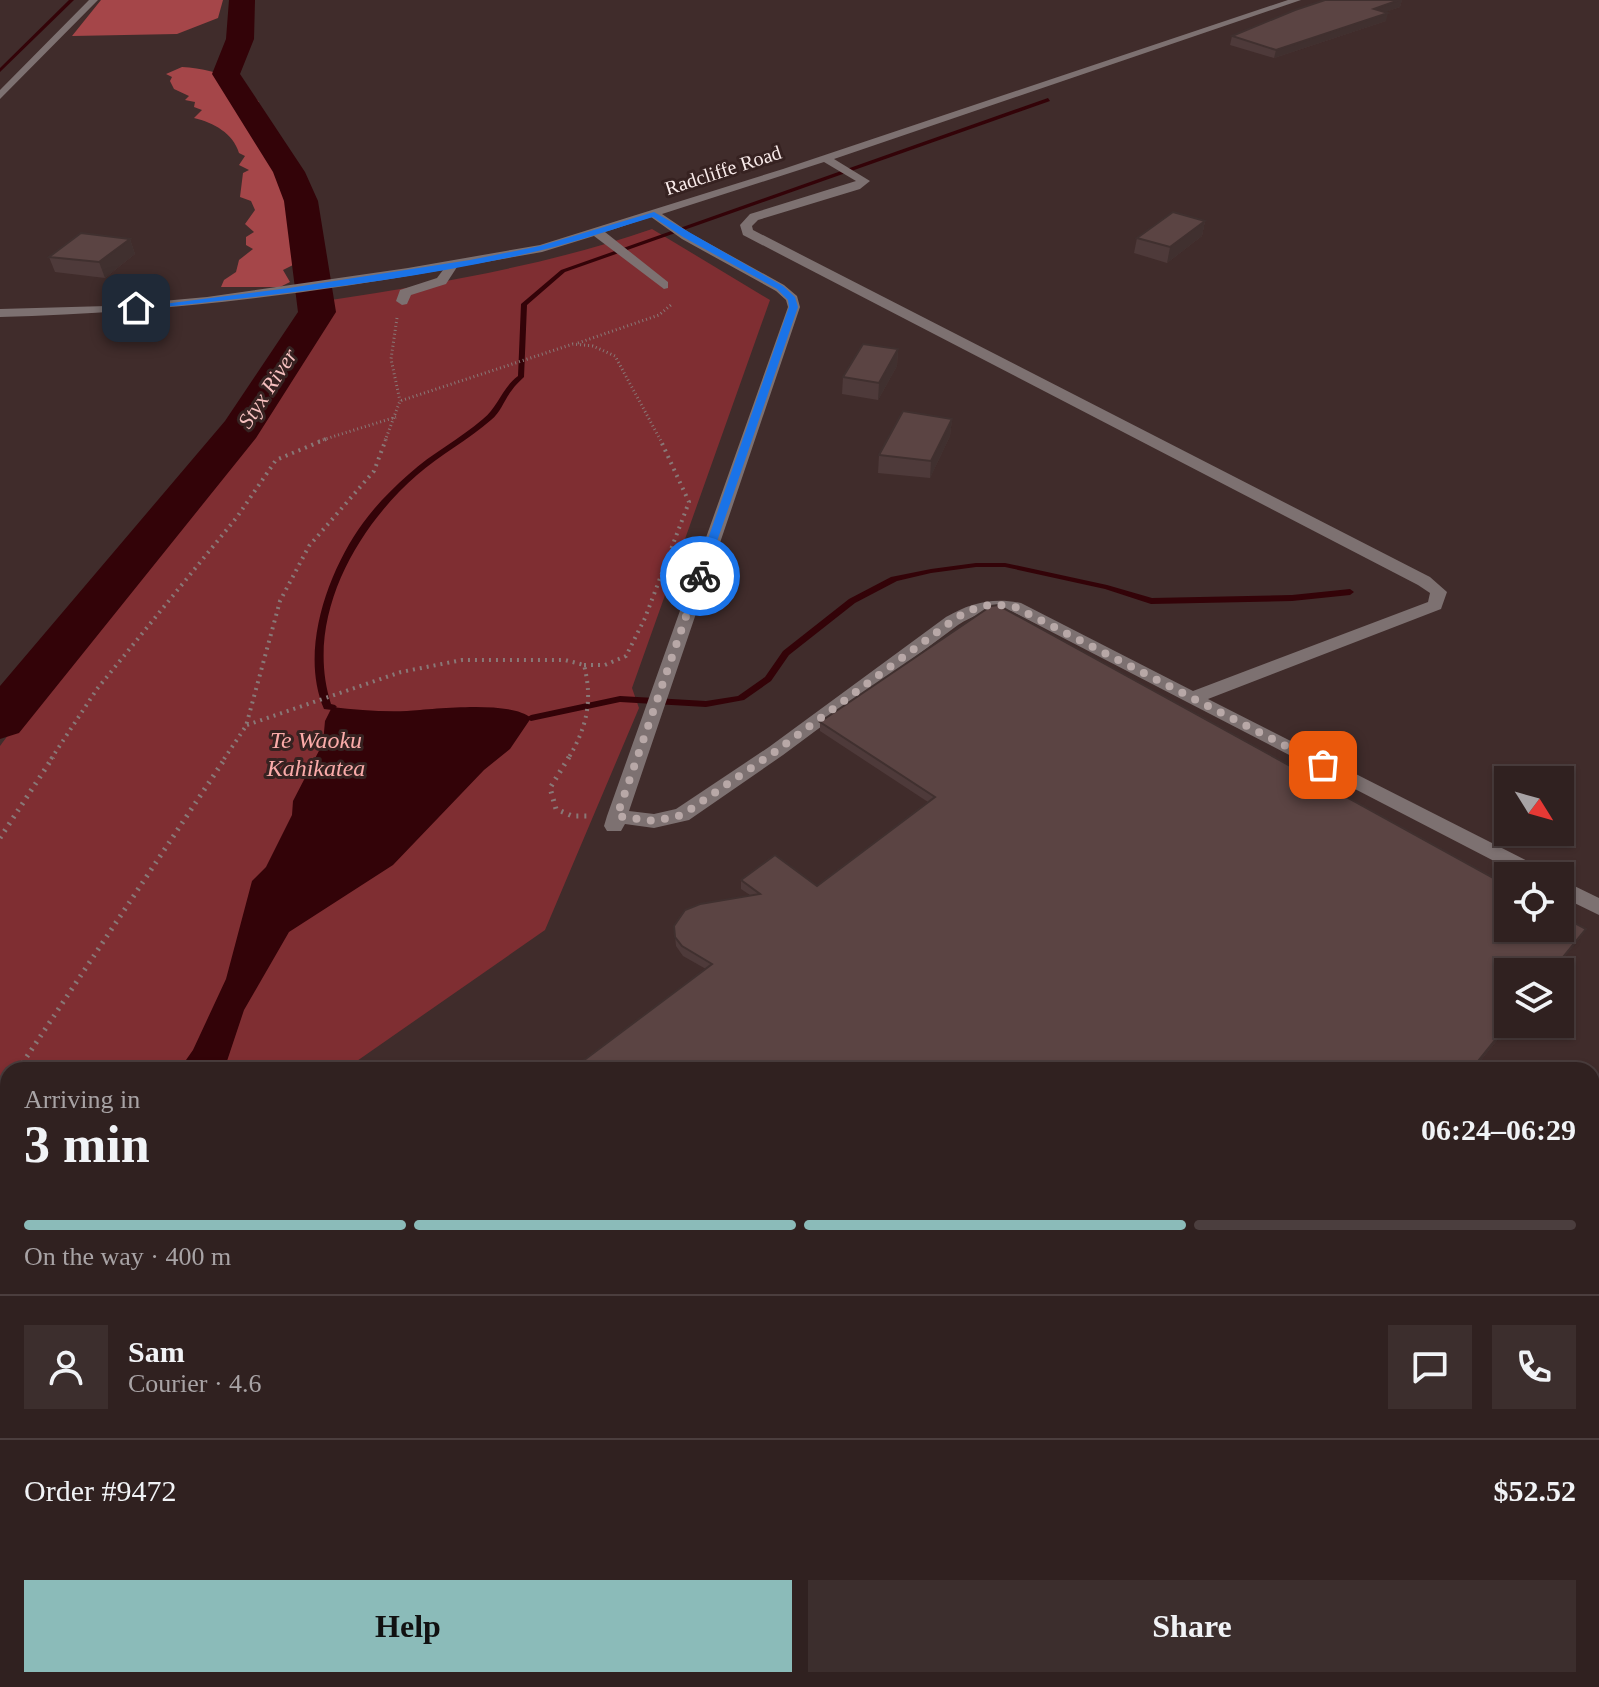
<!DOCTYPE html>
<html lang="en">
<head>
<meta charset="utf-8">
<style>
	:root { --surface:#302120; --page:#3c2e2d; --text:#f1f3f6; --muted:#a8a3a5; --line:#4b3e3e; --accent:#8bbbb9 }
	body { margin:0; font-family:Georgia,serif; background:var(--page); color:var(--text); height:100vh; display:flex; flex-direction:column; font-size:30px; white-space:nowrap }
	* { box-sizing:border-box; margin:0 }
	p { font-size:26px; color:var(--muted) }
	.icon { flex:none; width:44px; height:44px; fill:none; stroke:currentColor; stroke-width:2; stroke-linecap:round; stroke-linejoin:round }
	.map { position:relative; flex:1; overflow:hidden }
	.details { position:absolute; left:0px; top:1062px; width:1600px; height:626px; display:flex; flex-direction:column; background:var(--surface); border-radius:24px 24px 0 0; box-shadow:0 2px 6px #0004,0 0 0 2px var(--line) }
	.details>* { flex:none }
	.needle { width:52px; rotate:127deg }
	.buttons { position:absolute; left:1494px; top:766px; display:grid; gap:16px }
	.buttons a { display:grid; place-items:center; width:80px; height:80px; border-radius:0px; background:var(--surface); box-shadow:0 2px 6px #0004,0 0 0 2px var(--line); font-size:40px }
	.pin { position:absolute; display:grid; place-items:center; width:68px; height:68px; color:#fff; margin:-34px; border-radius:16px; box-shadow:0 4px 12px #0006 }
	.courier { position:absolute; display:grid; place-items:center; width:80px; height:80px; margin:-40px; border:6px solid #1a73e8; border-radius:50%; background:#fff; color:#222; box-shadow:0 2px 10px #0007 }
	.summary em { font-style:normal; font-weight:700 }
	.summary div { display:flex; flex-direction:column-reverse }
	.summary { display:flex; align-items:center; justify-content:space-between; height:136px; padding:0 24px }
	h1 { font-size:52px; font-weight:700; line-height:60px }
	.bar { display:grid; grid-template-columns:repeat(4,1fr); gap:12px 8px; align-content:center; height:96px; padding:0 24px }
	.bar i { height:10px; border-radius:6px; background:var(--line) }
	.bar .current { background:var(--accent) }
	.bar p { grid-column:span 4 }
	.line { display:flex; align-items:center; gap:20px; padding:0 24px; border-top:2px solid var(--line) }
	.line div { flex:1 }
	.round { display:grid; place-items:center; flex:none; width:84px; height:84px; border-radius:0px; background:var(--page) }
	.primary-button { display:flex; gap:16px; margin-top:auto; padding:16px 24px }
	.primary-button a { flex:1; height:92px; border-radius:0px; background:var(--accent); color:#111; font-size:32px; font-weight:700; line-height:92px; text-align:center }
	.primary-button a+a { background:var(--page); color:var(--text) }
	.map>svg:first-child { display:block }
</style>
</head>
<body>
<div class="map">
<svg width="1599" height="1687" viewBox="0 0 1599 1687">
	<rect width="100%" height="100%" fill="#402c2b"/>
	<!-- green -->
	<path fill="#7f2e32" d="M652 229 770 300 632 688 639 708 545 930 344 1070H8V1385L0 1394V746L331 300C441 283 548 265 652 229Z"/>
	<!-- forest -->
	<path fill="#a54649" d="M101 0H223L218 18 177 34 72 36Z
		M182 67C201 68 222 73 239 82L229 90 248 91 259 102 251 105 254 109 247 119 264 155 279 158 285 166 284 174 294 178 305 190 291 203 309 211 312 224C294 238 304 244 297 263L283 270 290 282 280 287H221L224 280 236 272 239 260 253 249 246 245V237L254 232 245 224 255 210 251 201 240 197 243 173 249 170 239 165 245 156 239 153C233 133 214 123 194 118L202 110 194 107 195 102 185 100 189 96 174 89 170 81 172 77 166 74Z"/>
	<!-- water -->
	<path fill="#330308" d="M332 707C356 710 383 712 407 711 435 709 510 700 531 718L510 749 484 770 393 865 289 932 244 1010 224 1070H179L193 1050 226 979 252 881 266 867 292 815 293 801 323 743 325 721Z
		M8 1190V1295L0 1302V1194Z"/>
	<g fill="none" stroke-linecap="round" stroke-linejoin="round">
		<!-- stream -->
		<path fill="#330308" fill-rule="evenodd" d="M69 0H74L0 72V68Z
			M1048 98 1050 101 565 272 527 305 524 377C520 381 515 385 512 390 504 400 501 412 491 420 468 440 440 455 417 475 355 529 304 620 331 704L335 705 337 707 332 710 324 709C299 651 328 571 363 523 376 505 392 489 409 474 432 453 460 439 483 419 498 407 502 388 518 376L521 304 561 270Z
			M976 563H1005L1107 585 1152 598 1292 595 1350 589 1354 592 1350 595 1292 601 1151 604 1105 589 1005 567H976L931 573 897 581 855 603 789 655 771 681 744 700 706 707 620 702 531 721 526 718 531 715 620 696 706 701 738 696 765 677 783 651 849 599 891 577 931 569Z"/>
		<!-- river -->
		<path fill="#330308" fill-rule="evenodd" d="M229 0H255L254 39 240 74 305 172 318 201 336 312 256 438 19 733 0 739V686L225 421 298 312 284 201 273 172 212 74 226 39Z"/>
		<!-- path-far2 -->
		<path stroke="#897877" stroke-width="3" stroke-dasharray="1 3" stroke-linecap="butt" d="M397 318 391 359 400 401
			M578 343 659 315 671 305
			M319 441 396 417
			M385 441 400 401 573 344 593 346 615 356 661 441"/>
		<!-- path-far1 -->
		<path stroke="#897877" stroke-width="4" stroke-dasharray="2 5" stroke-linecap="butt" d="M584 665H605L626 656 645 618 689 502 660 439
			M247 725 401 672 462 660H565L584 665C593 701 587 727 568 759
			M51 759 97 689 237 517 276 460 326 439
			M224 759 246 726 280 601 309 546 374 471 386 439"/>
		<!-- path -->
		<path stroke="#897877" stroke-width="5" stroke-dasharray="2 6" stroke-linecap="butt" d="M569 757 550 788 556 809 572 816H592
			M0 838 53 757
			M18 1070 226 757
			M0 1095 8 1085"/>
		<!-- minor -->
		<path fill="#7d7171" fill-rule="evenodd" d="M89 0H98L0 99V90Z
			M1288 0H1301L834 159 870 181 860 189 758 220 752 226 753 230 1430 577 1447 592 1441 609 1208 699 1547 871 1550 876H1523L1011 611C990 609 976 614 958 625L783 755 689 820 654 828 625 824 621 831H607L604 826 607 816 788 307 786 300 776 291 682 239 651 217 605 232 668 282V288L664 289 594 236 542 252 457 267 446 284 411 295 407 304 402 305 396 301 400 290 437 278 443 270C296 296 149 313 0 317V309L107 306 207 297 408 268 540 245 783 169ZM824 162 856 181 750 214 740 225 743 235 1418 585 1430 593 1428 602 1193 691 1021 603C993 597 970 603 946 617L769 747 676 809 654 814 629 811 800 307 797 296 784 285 690 233 662 214Z
			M1560 879 1599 898V915L1560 896Z"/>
	</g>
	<!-- wall -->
	<path fill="#4e3a3a" d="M1325 0H1402L1400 7 1385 12 1386 21 1274 58 1230 45 1232 36Z
		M1205 221 1202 236 1167 263 1134 253 1137 238Z
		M130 239 135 254 105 278 55 272 49 257Z
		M898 349 897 366 878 400 842 394 843 377Z
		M952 419 950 436 930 478 878 473 879 455Z
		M820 722 1586 929 1580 938 1508 1024H1510L1473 1070 706 969 683 956 676 946 674 926 750 895 741 889V880L817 886 928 802 820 731Z"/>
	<!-- shaded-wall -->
	<path fill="#40302f" d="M1399 0H1402L1400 7 1372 17 1374 9Z
		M1388 13 1386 21 1274 58 1276 50Z
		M1205 221 1202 236 1167 263 1170 247Z
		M130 239 135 254 105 278 99 262Z
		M898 349 897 366 878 400 879 383Z
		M952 419 950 436 930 478 931 461Z
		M1586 929 1580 938 1553 972H1551Z
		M1508 1024H1510L1473 1070H1471Z"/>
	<!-- building -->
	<path fill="#5b4443" stroke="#40302f" stroke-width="2" d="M1325 0H1399L1374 9 1388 13 1276 50 1232 36 1295 10Z
		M1173 212 1205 221 1170 247 1137 238Z
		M81 233 130 239 99 262 49 257Z
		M863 344 898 349 879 383 843 377Z
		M903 411 952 419 931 461 879 455Z
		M998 605 1508 886V928H1560V915L1586 929 1551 972H1508V1024L1471 1070H571L712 964 682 946 675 937 674 926 685 910 700 904 760 894 741 880 775 855 817 886 935 797 820 722 991 606Z
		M8 1539V1680H1592V1641L1599 1647V1687H0V1545Z"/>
	<!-- route -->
	<path fill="#1a73e8" d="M654 212 783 286 795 297 798 307 705 576 700 579 695 576 789 307 788 300 777 289 683 237 653 217C616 228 579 241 542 250 409 282 271 295 136 310L132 308 289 288 470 260 540 246Z"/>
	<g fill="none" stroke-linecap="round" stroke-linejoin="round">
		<!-- done -->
		<path stroke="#b8a8a7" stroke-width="8" stroke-dasharray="0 14.4" d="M700 576 617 816 654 821 682 815 776 751 952 621C974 606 989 602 1015 607L1323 765"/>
	</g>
	<g text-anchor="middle" stroke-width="6" stroke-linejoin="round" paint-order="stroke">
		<!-- far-street labels -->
		<g font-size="20" fill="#f9ebea" stroke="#362221">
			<text transform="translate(723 170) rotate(-18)" y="7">Radcliffe Road</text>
		</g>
		<!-- far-water labels -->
		<g font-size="22" font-style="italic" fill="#f6c0bf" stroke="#362221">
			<text transform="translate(267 388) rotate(-57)" y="8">Styx River</text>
		</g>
		<!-- park labels -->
		<g font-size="24" font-style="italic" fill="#faaba9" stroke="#362221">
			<text x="316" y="748">Te Waoku<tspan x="316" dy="28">Kahikatea</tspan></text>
		</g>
	</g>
</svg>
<div class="buttons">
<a><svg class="needle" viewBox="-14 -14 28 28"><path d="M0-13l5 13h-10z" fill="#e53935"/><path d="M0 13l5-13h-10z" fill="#a8a3a5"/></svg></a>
<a><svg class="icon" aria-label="locate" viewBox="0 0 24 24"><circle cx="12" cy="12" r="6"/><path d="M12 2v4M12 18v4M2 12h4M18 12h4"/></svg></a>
<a><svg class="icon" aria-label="layers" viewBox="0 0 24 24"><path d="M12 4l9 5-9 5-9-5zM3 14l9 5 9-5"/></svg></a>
</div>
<div class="pin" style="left:1323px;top:765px;background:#ea580c"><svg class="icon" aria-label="bag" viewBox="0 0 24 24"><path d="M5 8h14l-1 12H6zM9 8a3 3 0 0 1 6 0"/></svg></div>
<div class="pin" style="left:136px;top:308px;background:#1f2937"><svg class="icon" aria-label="home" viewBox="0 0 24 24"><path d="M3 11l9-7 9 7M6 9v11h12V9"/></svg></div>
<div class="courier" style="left:700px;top:576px"><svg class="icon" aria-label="bike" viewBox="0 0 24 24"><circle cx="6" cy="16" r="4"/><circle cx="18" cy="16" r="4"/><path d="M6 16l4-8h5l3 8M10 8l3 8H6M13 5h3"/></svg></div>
<section class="details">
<div class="summary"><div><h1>3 min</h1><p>Arriving in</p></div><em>06:24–06:29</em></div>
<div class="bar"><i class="current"></i><i class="current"></i><i class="current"></i><i></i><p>On the way · 400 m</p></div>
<div class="line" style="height:144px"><a class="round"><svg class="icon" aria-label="person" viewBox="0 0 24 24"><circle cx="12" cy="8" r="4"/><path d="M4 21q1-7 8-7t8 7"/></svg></a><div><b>Sam</b><p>Courier · 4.6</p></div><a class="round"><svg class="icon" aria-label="chat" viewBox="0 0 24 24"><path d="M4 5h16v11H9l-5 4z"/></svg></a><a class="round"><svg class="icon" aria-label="phone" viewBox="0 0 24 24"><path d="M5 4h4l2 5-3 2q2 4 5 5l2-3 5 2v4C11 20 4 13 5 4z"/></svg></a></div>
<div class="line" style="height:104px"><div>Order #9472</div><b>$52.52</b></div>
<div class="primary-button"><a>Help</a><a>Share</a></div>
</section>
</div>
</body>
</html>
